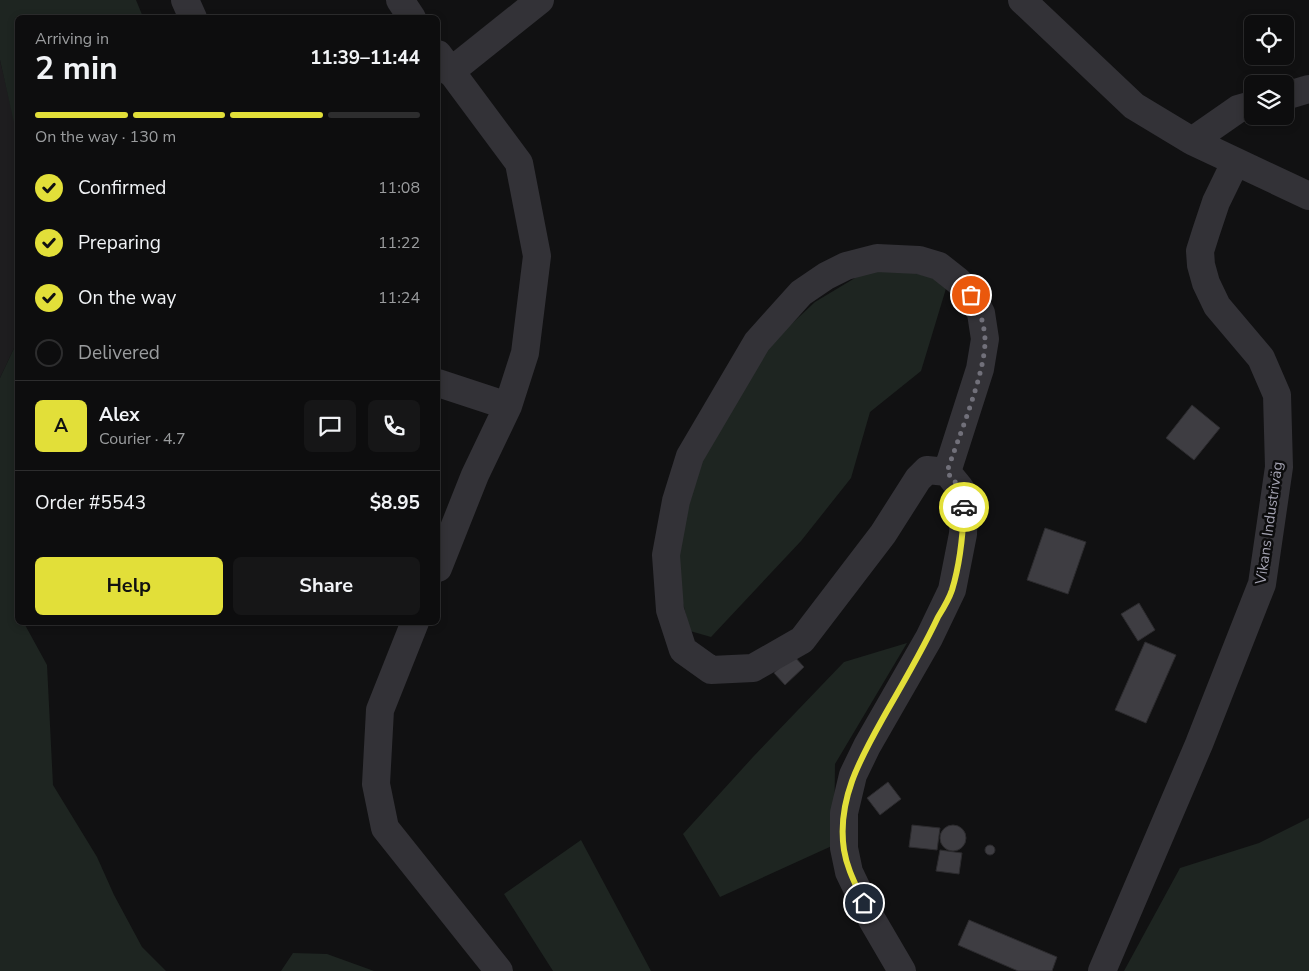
<!DOCTYPE html>
<html lang="en">
<head>
<meta charset="utf-8">
<style>
	:root { --surface:#0d0d0e; --page:#161617; --text:#f1f3f6; --muted:#9a9c9e; --line:#2d2d2e; --accent:#e2df39 }
	body { margin:0; font-family:"Nunito Sans",sans-serif; background:var(--page); color:var(--text); height:100vh; display:flex; flex-direction:column; font-size:19px; white-space:nowrap }
	* { box-sizing:border-box; margin:0 }
	p { font-size:16px; color:var(--muted) }
	.icon { flex:none; width:28px; height:28px; fill:none; stroke:currentColor; stroke-width:2; stroke-linecap:round; stroke-linejoin:round }
	.map { position:relative; flex:1; overflow:hidden }
	.sheet { position:absolute; left:15px; top:15px; width:425px; height:610px; display:flex; flex-direction:column; background:var(--surface); border-radius:8px; box-shadow:0 2px 8px #0003,0 0 0 1px var(--line) }
	.sheet>* { flex:none }
	.fabs { position:absolute; left:1244px; top:15px; display:grid; gap:10px }
	.fabs a { display:grid; place-items:center; width:50px; height:50px; border-radius:8px; background:var(--surface); box-shadow:0 2px 8px #0003,0 0 0 1px var(--line); font-size:25px }
	.pin { position:absolute; display:grid; place-items:center; width:42px; height:42px; color:#fff; margin:-21px; border:2px solid #fff; border-radius:50%; box-shadow:0 1px 5px #0007 }
	.courier { position:absolute; display:grid; place-items:center; width:50px; height:50px; margin:-25px; border:4px solid #e2df39; border-radius:50%; background:#fff; color:#222; box-shadow:0 1px 6px #0007 }
	.head em { font-style:normal; font-weight:700 }
	.head div { display:flex; flex-direction:column-reverse }
	.head { display:flex; align-items:center; justify-content:space-between; height:85px; padding:0 20px }
	h1 { font-size:32px; font-weight:700; line-height:38px }
	.bar { display:grid; grid-template-columns:repeat(4,1fr); gap:8px 5px; align-content:center; height:60px; padding:0 20px }
	.bar i { height:6px; border-radius:4px; background:var(--line) }
	.bar .selected { background:var(--accent) }
	.bar p { grid-column:span 4 }
	.line { display:flex; align-items:center; gap:12px; padding:0 20px; border-top:1px solid var(--line) }
	.line div { flex:1 }
	.round { display:grid; place-items:center; flex:none; width:52px; height:52px; border-radius:8px; background:var(--page) }
	ol { padding:0 20px; list-style:none }
	li { display:flex; align-items:center; gap:15px; height:55px }
	li p { margin-inline-start:auto }
	li .icon { padding:5px; border-radius:50%; background:var(--accent); color:#111; stroke-width:4 }
	li:last-child { color:var(--muted) }
	li i { width:28px; height:28px; border:2px solid var(--line); border-radius:50% }
	.button { display:flex; gap:10px; margin-top:auto; padding:10px 20px }
	.button a { flex:1; height:58px; border-radius:8px; background:var(--accent); color:#111; font-size:20px; font-weight:700; line-height:58px; text-align:center }
	.button a+a { background:var(--page); color:var(--text) }
	.map>svg:first-child { display:block }
</style>
</head>
<body>
<div class="map">
<svg width="1309" height="971" viewBox="0 0 1309 971">
	<rect width="100%" height="100%" fill="#111112"/>
	<!-- built -->
	<path fill="#1e1d1f" d="M0 60 18 136 17 342 0 378Z"/>
	<!-- green -->
	<path fill="#1e2521" d="M0 0H136L143 17 18 18 17 136 0 60Z
		M865 272H911L948 282 921 371 870 412 851 478 801 541 711 637 690 631 677 579 684 501 702 454 768 346 815 302Z
		M17 342 18 622 24 623 47 665 53 785 97 857 114 895 142 947 166 971H0V378Z
		M907 643 835 764 834 845 720 897 683 834 753 757 844 662Z
		M1309 818V971H1124L1180 868 1259 843Z
		M581 840 651 971H553L504 894Z
		M293 953 327 954 374 971H281Z"/>
	<!-- building -->
	<path fill="#3e3d42" stroke="#2c2b2e" d="M1192 405 1220 428 1194 460 1166 438Z
		M1045 528 1086 542 1068 594 1027 580Z
		M1139 603 1155 630 1138 641 1121 614Z
		M1145 642 1176 655 1146 723 1115 710Z
		M793 655 804 667 785 685 774 673Z
		M888 782 901 799 880 815 867 798Z
		M940 838a13 13 0 1 1 26 0a13 13 0 1 1-26 0Z
		M912 825 940 828 937 850 909 847Z
		M985 850a5 5 0 1 1 10 0a5 5 0 1 1-10 0Z
		M940 850 962 853 959 874 936 871Z
		M969 920 1057 957 1052 971H1018L958 945Z"/>
	<g fill="none" stroke-linecap="round" stroke-linejoin="round">
		<!-- minor -->
		<path stroke="#333237" stroke-width="28" d="M185 0 193 18
			M400 0 412 18
			M1022 0 1134 106 1192 141 1309 196
			M438 54 519 163 537 256 525 353 508 406 475 475 438 568
			M450 72 540 0
			M1285 96 1309 89
			M1192 141 1238 109 1252 105
			M438 383 508 406
			M415 622 380 710 376 784 385 828 499 971
			M902 971 871 918 849 872 844 848V813L853 775 867 746 929 638 952 590 963 534 964 507 960 488 947 472 927 470 918 479 883 534 802 640 753 668 711 670 683 650 670 610 666 555 676 501 690 456 757 342 801 293 826 276 846 266 877 258 919 260 939 266 958 281 971 295 981 313 985 339 980 369 947 472
			M1102 971 1199 744 1262 584 1279 467 1277 395 1261 358 1217 306 1206 283 1201 265 1200 251 1206 232 1216 202 1235 163"/>
	</g>
	<g fill="none" stroke-linecap="round" stroke-linejoin="round">
		<!-- done -->
		<path stroke="#71707a" stroke-width="5" stroke-dasharray="0 9" d="M964 507 960 488 947 472C958 438 986 372 985 339 984 322 979 309 971 295"/>
		<!-- route -->
		<path stroke="#e2df39" stroke-width="6" d="M864 903C856 885 847 869 844 850 836 798 863 754 887 711 905 680 923 649 938 617 943 609 949 599 952 590 960 564 963 534 964 507"/>
	</g>
	<g text-anchor="middle" stroke-width="5" stroke-linejoin="round" paint-order="stroke">
		<!-- street labels -->
		<g font-size="15" fill="#a4a3b2" stroke="#0c0c0d">
			<text transform="translate(1269 523) rotate(-82)" y="5">Vikans Industriväg</text>
		</g>
	</g>
</svg>
<div class="fabs">
<a><svg class="icon" aria-label="locate" viewBox="0 0 24 24"><circle cx="12" cy="12" r="6"/><path d="M12 2v4M12 18v4M2 12h4M18 12h4"/></svg></a>
<a><svg class="icon" aria-label="layers" viewBox="0 0 24 24"><path d="M12 4l9 5-9 5-9-5zM3 14l9 5 9-5"/></svg></a>
</div>
<div class="pin" style="left:971px;top:295px;background:#ea580c"><svg class="icon" aria-label="bag" viewBox="0 0 24 24"><path d="M5 8h14l-1 12H6zM9 8a3 3 0 0 1 6 0"/></svg></div>
<div class="pin" style="left:864px;top:903px;background:#1f2937"><svg class="icon" aria-label="home" viewBox="0 0 24 24"><path d="M3 11l9-7 9 7M6 9v11h12V9"/></svg></div>
<div class="courier" style="left:964px;top:507px"><svg class="icon" aria-label="car" viewBox="0 0 24 24"><path d="M5 17H2v-5l4-1 3-4h7l3 4 3 1v5h-3M9 17h6M6 11h13"/><circle cx="7" cy="17" r="2"/><circle cx="17" cy="17" r="2"/></svg></div>
<section class="sheet">
<div class="head"><div><h1>2 min</h1><p>Arriving in</p></div><em>11:39–11:44</em></div>
<div class="bar"><i class="selected"></i><i class="selected"></i><i class="selected"></i><i></i><p>On the way · 130 m</p></div>
<ol>
<li><svg class="icon" aria-label="check" viewBox="0 0 24 24"><path d="M5 12l5 5 9-10"/></svg>Confirmed<p>11:08</p></li>
<li><svg class="icon" aria-label="check" viewBox="0 0 24 24"><path d="M5 12l5 5 9-10"/></svg>Preparing<p>11:22</p></li>
<li><svg class="icon" aria-label="check" viewBox="0 0 24 24"><path d="M5 12l5 5 9-10"/></svg>On the way<p>11:24</p></li>
<li><i></i>Delivered</li>
</ol>
<div class="line" style="height:90px"><b class="round" style="background:var(--accent);color:#111">A</b><div><b>Alex</b><p>Courier · 4.7</p></div><a class="round"><svg class="icon" aria-label="chat" viewBox="0 0 24 24"><path d="M4 5h16v11H9l-5 4z"/></svg></a><a class="round"><svg class="icon" aria-label="phone" viewBox="0 0 24 24"><path d="M5 4h4l2 5-3 2q2 4 5 5l2-3 5 2v4C11 20 4 13 5 4z"/></svg></a></div>
<div class="line" style="height:65px"><div>Order #5543</div><b>$8.95</b></div>
<div class="button"><a>Help</a><a>Share</a></div>
</section>
</div>
</body>
</html>
